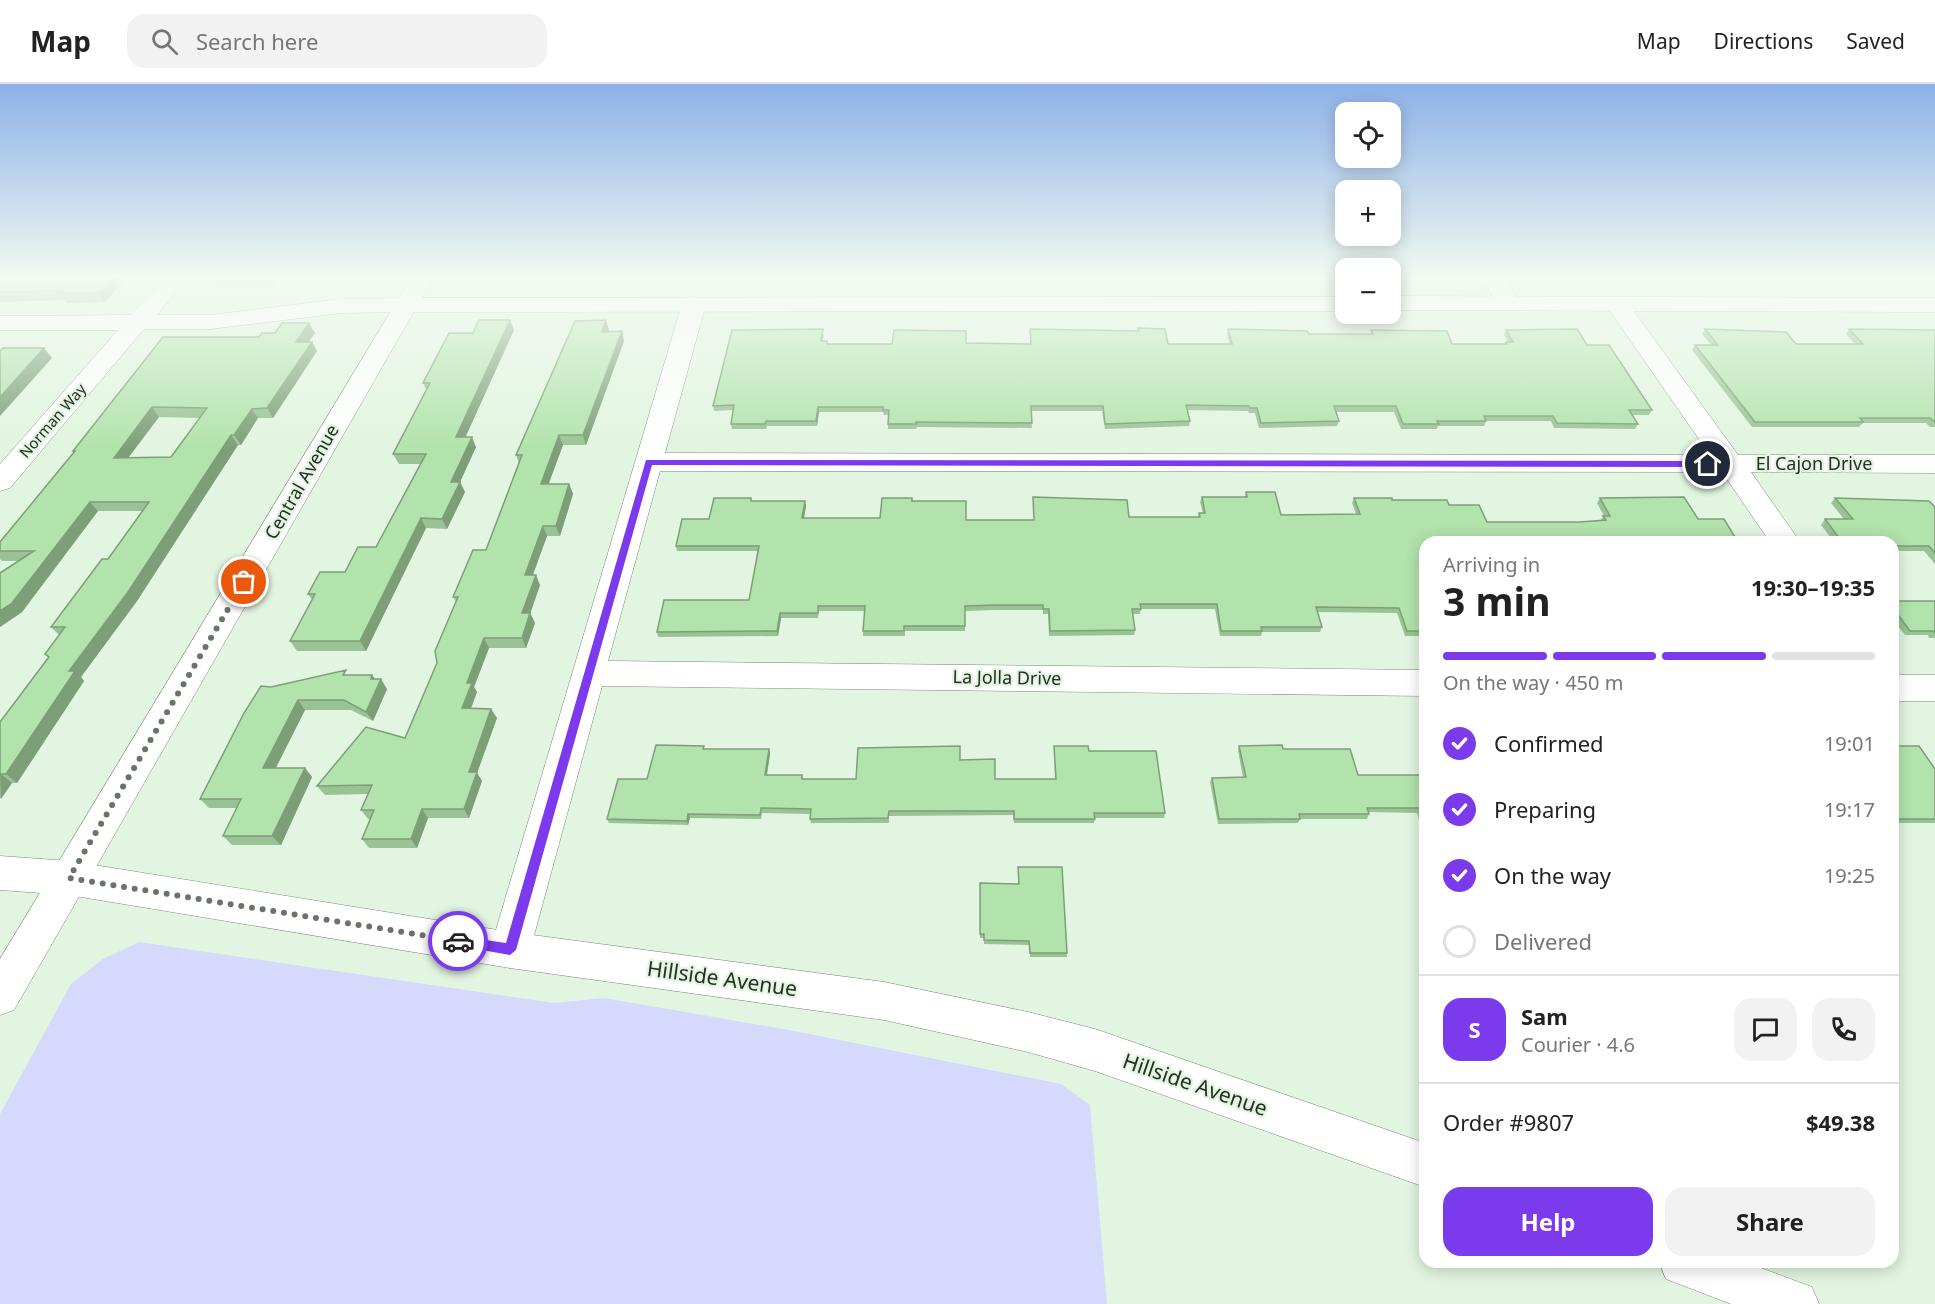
<!DOCTYPE html>
<html lang="en">
<head>
<meta charset="utf-8">
<style>
	:root { --surface:#fff; --page:#f2f2f2; --text:#222; --muted:#767676; --line:#e0e0e0; --accent:#7c3aed }
	body { margin:0; font-family:"Noto Sans",sans-serif; background:var(--page); color:var(--text); height:100vh; display:flex; flex-direction:column; font-size:22px; white-space:nowrap }
	* { box-sizing:border-box; margin:0 }
	p { font-size:20px; color:var(--muted) }
	.icon { flex:none; width:33px; height:33px; fill:none; stroke:currentColor; stroke-width:2; stroke-linecap:round; stroke-linejoin:round }
	.map { position:relative; flex:1; overflow:hidden }
	.sheet { position:absolute; left:1419px; top:452px; width:480px; height:732px; display:flex; flex-direction:column; background:var(--surface); border-radius:18px; box-shadow:0 3px 15px #0003 }
	.sheet>* { flex:none }
	.tools { position:absolute; left:1335px; top:18px; display:grid; gap:12px }
	.tools a { display:grid; place-items:center; width:66px; height:66px; border-radius:12px; background:var(--surface); box-shadow:0 3px 15px #0003; font-size:30px }
	.pin { position:absolute; display:grid; place-items:center; width:51px; height:51px; color:#fff; margin:-26px; border:3px solid #fff; border-radius:50%; box-shadow:0 2px 6px #0007 }
	.courier { position:absolute; display:grid; place-items:center; width:60px; height:60px; margin:-30px; border:4px solid #7c3aed; border-radius:50%; background:#fff; color:#222; box-shadow:0 2px 8px #0007 }
	.overview em { font-style:normal; font-weight:700 }
	.overview div { display:flex; flex-direction:column-reverse }
	.overview { display:flex; align-items:center; justify-content:space-between; height:102px; padding:0 24px }
	h1 { font-size:39px; font-weight:700; line-height:45px }
	.bar { display:grid; grid-template-columns:repeat(4,1fr); gap:9px 6px; align-content:center; height:72px; padding:0 24px }
	.bar i { height:8px; border-radius:4px; background:var(--line) }
	.bar .active { background:var(--accent) }
	.bar p { grid-column:span 4 }
	.line { display:flex; align-items:center; gap:15px; padding:0 24px; border-top:2px solid var(--line) }
	.line div { flex:1 }
	.round { display:grid; place-items:center; flex:none; width:63px; height:63px; border-radius:18px; background:var(--page) }
	ol { padding:0 24px; list-style:none }
	li { display:flex; align-items:center; gap:18px; height:66px }
	li p { margin-inline-start:auto }
	li .icon { padding:6px; border-radius:50%; background:var(--accent); color:#fff; stroke-width:4 }
	li:last-child { color:var(--muted) }
	li i { width:33px; height:33px; border:3px solid var(--line); border-radius:50% }
	.primary-button { display:flex; gap:12px; margin-top:auto; padding:12px 24px }
	.primary-button a { flex:1; height:69px; border-radius:18px; background:var(--accent); color:#fff; font-size:24px; font-weight:700; line-height:69px; text-align:center }
	.primary-button a+a { background:var(--page); color:var(--text) }
	header { display:flex; align-items:center; gap:36px; box-sizing:border-box; height:84px; padding:0 30px; background:var(--surface); border-bottom:2px solid var(--line) }
	header strong { font-size:28px }
	nav { display:flex; gap:33px; margin-inline-start:auto; font-size:21px }
	.search { width:420px; height:54px; background:var(--page); display:flex; align-items:center; gap:15px; box-sizing:border-box; padding:0 21px; border-radius:18px; color:var(--muted); font-size:22px }
	.map>svg:first-child { display:block }
</style>
</head>
<body>
<header>
<strong>Map</strong>
<div class="search"><svg class="icon" aria-label="search" viewBox="0 0 24 24"><circle cx="10" cy="10" r="6"/><path d="M15 15l6 6"/></svg>Search here</div>
<nav><a>Map</a><a>Directions</a><a>Saved</a></nav>
</header>
<div class="map">
<svg width="1935" height="1220" viewBox="0 0 1935 1220">
	<rect width="100%" height="100%" fill="#e2f5e0"/>
	<!-- green -->
	<path fill="#d5d9fc" d="M139 858 554 919 604 914 789 946 1061 1000 1090 1021 1107 1220H0V1030L71 900 103 875Z"/>
	<g fill="none" stroke-linecap="round" stroke-linejoin="round">
		<!-- minor casing -->
		<g stroke="#7a8b78" stroke-width="1">
			<path id="minor" d="M164 194H187L157 231H211L341 215 406 214 414 216 418 221 414 226 406 228 341 229 211 245H144L10 404 0 407V380L118 246H0V232L131 231Z
				M1482 194H1504L1520 219 1516 224 1508 226 1500 224Z
				M694 213 702 215 706 220 665 369 1710 371 1605 220 1609 215 1617 213 1625 215 1738 371H1935V389L1751 388 1800 458H1770L1722 388 660 387 608 577 1425 586V612L602 602 530 866 524 879 510 884 496 879 490 866 682 220 686 215Z
				M1893 591H1935V617H1893Z
				M0 772 69 777 82 782 88 794 82 806 69 811 0 806Z"/>
		</g>
		<!-- tertiary casing -->
		<g stroke="#7a8b78" stroke-width="1">
			<path id="tertiary" d="M1390 212 1935 214V228L1390 226Z
				M1346 213V227L406 228 398 226 394 221 398 216 406 214Z
				M69 777 510 848 884 898 1028 928 1095 945 1425 1059V1103L1095 987 1028 968 884 936 510 884 69 811 56 806 50 794 56 782Z
				M1659 1178H1745L1812 1203 1819 1220H1731L1666 1195Z"/>
		</g>
		<!-- secondary casing -->
		<g stroke="#7a8b78" stroke-width="1">
			<path id="secondary" d="M411 194H433L14 926 0 931V875Z"/>
		</g>
		<!-- minor -->
		<use href="#minor" fill="#fff" fill-rule="evenodd"/>
		<!-- tertiary -->
		<use href="#tertiary" fill="#fff" fill-rule="evenodd"/>
		<!-- secondary -->
		<use href="#secondary" fill="#fff" fill-rule="evenodd"/>
	</g>
	<!-- wall -->
	<path fill="#99c394" fill-rule="evenodd" d="M0 194H126L105 218 67 219 66 216 0 218Z
		M211 194H278L271 202H216Z
		M483 194H538L536 197 484 198Z
		M510 236 514 246 465 353 476 363 460 398 465 408 447 445 426 444 366 567H297L290 557 312 516 308 510 345 488 376 463 420 380H399L393 370 426 306 423 299 473 249Z
		M1138 244 1168 260H1230L1227 250 1228 245 1309 250H1370L1371 246 1452 260H1505L1506 258H1508L1504 251 1506 246 1587 261 1652 326 1649 331H1632L1638 340 1635 345 1554 344 1551 337H1486L1484 342H1438L1437 345H1401L1394 328H1335L1339 337 1337 342 1259 344 1255 329H1249L1248 327 1187 326 1190 337 1189 342 1105 345 1102 327H1031L1032 344 917 343 916 345H888V331H884L883 328H819L817 342H767L766 345H732L731 340 733 326 714 327 713 322 824 250 823 257 828 260H1030V245L1138 247Z
		M1705 245 1796 260H1855L1846 250 1849 245 1935 246V343H1930L1926 339H1863L1859 343H1752L1692 266 1695 261H1711L1702 250Z
		M609 246V248L622 247 624 257 586 361H563L548 400H569L573 410 560 452H547L533 491 540 501 530 529 535 539 526 564H489L474 603 477 608 471 625 497 634 477 689 482 697 469 734H428L417 764H369L362 755 370 735H368L361 726 368 710 325 711 317 702 405 654 437 579 456 518 453 513 486 466 519 379 516 371Z
		M315 249 308 258H312L317 267 273 334H258L241 361H238L137 517 81 593 84 597 17 699H12L0 715V638L48 573 45 570 59 551 51 543 108 475 142 427H98L22 528 0 543V489L18 477H2L0 475V458L74 369 73 367 259 253ZM159 333 200 334 171 373H129Z
		M1246 408 1281 431 1356 430 1352 419 1354 414 1392 416 1449 421 1487 438H1580L1600 437 1604 432 1597 419 1600 414 1698 435 1425 458V552H1405L1397 529 1318 528 1322 543 1320 548H1262L1261 552H1220L1215 525H1141L1140 530H1133L1135 546 1134 551 1049 552 1048 530H1043V526H996L965 527V547H905V552H863V547L865 527H819L818 534H781L778 552 658 553 657 548 749 516 758 467H677L676 462 709 435 751 414 752 417 806 422 804 434H880L912 417 966 436H1034L1033 413 1129 433H1198L1199 429H1203L1200 418 1202 413H1245Z
		M1835 414 1935 423V480L1924 467H1893V458H1834L1821 441 1825 435H1844L1831 419Z
		M1893 517H1935V554H1929L1928 551H1905L1893 536Z
		M349 591 375 595 387 605 373 637 351 626H305L276 684H305L312 693 281 761H232L223 752 237 724H209L200 715 271 603Z
		M1054 662 1089 667 1165 729 1164 734H1095L1094 739H1014L1013 731 889 732V739H811L810 735 811 730 762 729 761 735 690 734 688 741 609 739 607 735 647 695 704 665H769L770 670 767 691H802L803 695H856L960 676 995 695H1055Z
		M1239 662 1283 665 1358 691H1425V738H1420L1417 729 1369 728V730L1367 735H1300L1298 739 1218 740 1210 698 1212 694H1243L1238 666Z
		M1893 662 1935 685V739H1893Z
		M1018 783 1067 869V873H1030L1029 861 984 860V854H980V799L1018 800Z"/>
	<!-- shaded-wall -->
	<path fill="#7d9f78" d="M112 194H126L105 218 99 209Z
		M267 194H278L271 202Z
		M510 236 514 246 461 363 456 353Z
		M606 236 609 246 605 258 602 248Z
		M309 239 315 249 302 267 296 258Z
		M622 247 624 257 586 361 583 351Z
		M312 258 317 267 273 334 267 324Z
		M44 264 52 274 0 332V313Z
		M152 323 159 333 121 383 114 374Z
		M818 323 819 328 817 342 816 337Z
		M252 325 258 334 241 361 234 351Z
		M231 351 238 361 137 517 81 593 84 597 17 699 6 690 69 587Z
		M559 351 563 361 545 410 541 400Z
		M472 353 476 363 460 398 465 408 447 445 442 435 451 398Z
		M569 400 573 410 560 452 556 442Z
		M805 417 806 422 803 439 802 434Z
		M90 418 98 427 22 528 0 543V527Z
		M421 434 426 444 366 567 360 557Z
		M543 442 547 452 529 501 525 491Z
		M536 491 540 501 527 539 522 529Z
		M530 529 535 539 526 564 522 554Z
		M780 529 781 534 778 552 777 547Z
		M484 554 489 564 474 603 477 608 467 634 462 624 467 599Z
		M372 591 379 600 381 595 387 605 373 637 366 628 371 595Z
		M298 616 305 626 271 693 263 684Z
		M491 625 497 634 477 689 482 697 469 734 464 725 469 688Z
		M769 665 770 670 766 695 765 691Z
		M305 684 312 693 281 761 272 752Z
		M1 690 12 699 1 715 0 691Z
		M422 725 428 734 417 764 411 755Z
		M688 730 690 734 688 741 687 737Z"/>
	<!-- building -->
	<path fill="#b2e3ac" stroke="#7d9f78" stroke-width="1.5" fill-rule="evenodd" d="M0 194H112L99 209H61L63 207 0 208Z
		M479 236H510L456 353H472L451 398H460L442 435 421 434 360 557H290L315 510H308L320 488H345L358 463H376L426 370H393L430 299H423L449 249H473Z
		M606 236 602 248 622 247 583 351H559L541 400H569L556 442H543L525 491H536L522 529H530L522 554H484L467 599H472L462 624 491 625 469 688H477L464 725H422L411 755H362L374 726H361L372 701 317 702 366 643 405 654 437 579 435 567 458 513H453L473 466H486L522 371H516L575 237Z
		M282 239H309L296 258H312L267 324 252 325 234 351H231L128 508 69 587H75L6 690H1L0 691V638L49 573 45 570 65 543H51L102 475H108L149 418H90L12 519 0 527V489L34 467H0V458L75 367H73L163 253H259L262 249H275ZM152 323 207 324 171 373 114 374Z
		M1138 244 1165 245 1168 260H1232L1228 245 1307 247 1309 250H1373L1371 246 1447 247 1452 260H1507L1506 258H1513L1506 246 1577 245 1587 261H1609L1652 326H1629L1638 340 1557 339 1553 332H1484L1486 337H1437L1439 340H1403L1396 322H1334L1339 337 1261 339 1257 324H1250L1249 322 1186 321 1190 337 1105 340 1103 322H1031L1032 339 916 338V340H888L889 326H883V323H818L816 337H766L765 340H731L734 321 713 322 732 246 823 245 821 257H827V260H892L894 246 966 247V259L1031 260 1030 245 1139 247Z
		M1705 245 1786 248 1796 260H1863L1849 245 1935 246V338L1930 334H1860L1863 338H1755L1695 261H1718Z
		M3 264H44L0 313V267Z
		M1246 408H1275L1281 431 1360 430 1354 414H1392V416H1447L1449 421H1479L1487 438H1580L1606 436 1603 432H1610L1600 414 1684 413 1698 435H1724L1738 458H1425V547H1407L1399 524 1316 523 1322 543H1261L1262 547H1221L1217 520H1140L1141 525H1132L1135 546 1050 547 1049 525H1043V521H997L965 522V542H904V547H863L865 522H818V529H780L777 547 657 548 664 516H749L759 462H676L682 435H709L714 414H751V417H805L802 434H880L882 414H912V417H966V436H1034L1033 413 1127 416 1129 433H1200L1199 429H1205L1202 413H1247Z
		M1835 414 1929 417 1935 423V469L1929 462H1893V458H1842L1825 435H1853Z
		M1893 517H1935V549L1933 547H1910L1893 524Z
		M346 586 343 591H372L371 595H381L366 628 344 616H298L263 684H305L272 752H223L241 715H200L244 629 261 602 271 603Z
		M656 661 704 662 703 665H769L765 691H802V695H856L858 664 960 662V676L995 675V695H1056L1054 662H1088L1089 667H1156L1165 729H1094L1095 735H1014V727H889L888 734 810 735 811 725 761 724 760 731 688 730 687 737 607 735 618 695H647Z
		M1282 661 1283 665H1350L1358 691H1425V734H1423L1420 724H1367L1369 730H1299L1300 735H1219L1212 694 1246 693 1239 662Z
		M1893 662H1919L1935 685V735H1893Z
		M1018 783H1062L1067 869H1030L1029 857 984 856V850H980V799L1019 800Z"/>
	<!-- sky -->
	<linearGradient id="sky" x2="0" y2="1"><stop stop-color="#8db1e9"/><stop offset="0.53" stop-color="#f2faf1"/><stop offset="1" stop-color="#f2faf1" stop-opacity="0"/></linearGradient>
	<rect width="1935" height="365" fill="url(#sky)"/>
	<!-- route -->
	<path fill="#7c3aed" d="M646 376 1708 377 1712 380 1708 383 652 381 516 866 510 871 454 861 452 857 458 852 506 859Z"/>
	<g fill="none" stroke-linecap="round" stroke-linejoin="round">
		<!-- done -->
		<path stroke="#687467" stroke-width="6" stroke-dasharray="0 10.8" d="M244 498 69 794 458 857"/>
	</g>
	<g text-anchor="middle" stroke-width="4.5" stroke-linejoin="round" paint-order="stroke">
		<!-- far-street labels -->
		<g font-size="15" fill="#272e26" stroke="#e2f5e0">
			<text transform="translate(53 337) rotate(-49)" y="5">Norman Way</text>
		</g>
		<!-- street labels -->
		<g font-size="18" fill="#272e26" stroke="#e2f5e0">
			<text x="1814" y="386">El Cajon Drive</text>
			<text transform="translate(302 398) rotate(-60)" y="6">Central Avenue</text>
			<text transform="translate(1007 594) rotate(1)" y="6">La Jolla Drive</text>
		</g>
		<!-- near-street labels -->
		<g font-size="21" fill="#272e26" stroke="#e2f5e0">
			<text transform="translate(722 895) rotate(8)" y="7">Hillside Avenue</text>
			<text transform="translate(1195 1001) rotate(19)" y="7">Hillside Avenue</text>
		</g>
	</g>
</svg>
<div class="tools">
<a><svg class="icon" aria-label="locate" viewBox="0 0 24 24"><circle cx="12" cy="12" r="6"/><path d="M12 2v4M12 18v4M2 12h4M18 12h4"/></svg></a>
<a>+</a>
<a>−</a>
</div>
<div class="pin" style="left:244px;top:498px;background:#ea580c"><svg class="icon" aria-label="bag" viewBox="0 0 24 24"><path d="M5 8h14l-1 12H6zM9 8a3 3 0 0 1 6 0"/></svg></div>
<div class="pin" style="left:1708px;top:380px;background:#1f2937"><svg class="icon" aria-label="home" viewBox="0 0 24 24"><path d="M3 11l9-7 9 7M6 9v11h12V9"/></svg></div>
<div class="courier" style="left:458px;top:857px"><svg class="icon" aria-label="car" viewBox="0 0 24 24"><path d="M5 17H2v-5l4-1 3-4h7l3 4 3 1v5h-3M9 17h6M6 11h13"/><circle cx="7" cy="17" r="2"/><circle cx="17" cy="17" r="2"/></svg></div>
<section class="sheet">
<div class="overview"><div><h1>3 min</h1><p>Arriving in</p></div><em>19:30–19:35</em></div>
<div class="bar"><i class="active"></i><i class="active"></i><i class="active"></i><i></i><p>On the way · 450 m</p></div>
<ol>
<li><svg class="icon" aria-label="check" viewBox="0 0 24 24"><path d="M5 12l5 5 9-10"/></svg>Confirmed<p>19:01</p></li>
<li><svg class="icon" aria-label="check" viewBox="0 0 24 24"><path d="M5 12l5 5 9-10"/></svg>Preparing<p>19:17</p></li>
<li><svg class="icon" aria-label="check" viewBox="0 0 24 24"><path d="M5 12l5 5 9-10"/></svg>On the way<p>19:25</p></li>
<li><i></i>Delivered</li>
</ol>
<div class="line" style="height:108px"><b class="round" style="background:var(--accent);color:#fff">S</b><div><b>Sam</b><p>Courier · 4.6</p></div><a class="round"><svg class="icon" aria-label="chat" viewBox="0 0 24 24"><path d="M4 5h16v11H9l-5 4z"/></svg></a><a class="round"><svg class="icon" aria-label="phone" viewBox="0 0 24 24"><path d="M5 4h4l2 5-3 2q2 4 5 5l2-3 5 2v4C11 20 4 13 5 4z"/></svg></a></div>
<div class="line" style="height:78px"><div>Order #9807</div><b>$49.38</b></div>
<div class="primary-button"><a>Help</a><a>Share</a></div>
</section>
</div>
</body>
</html>
